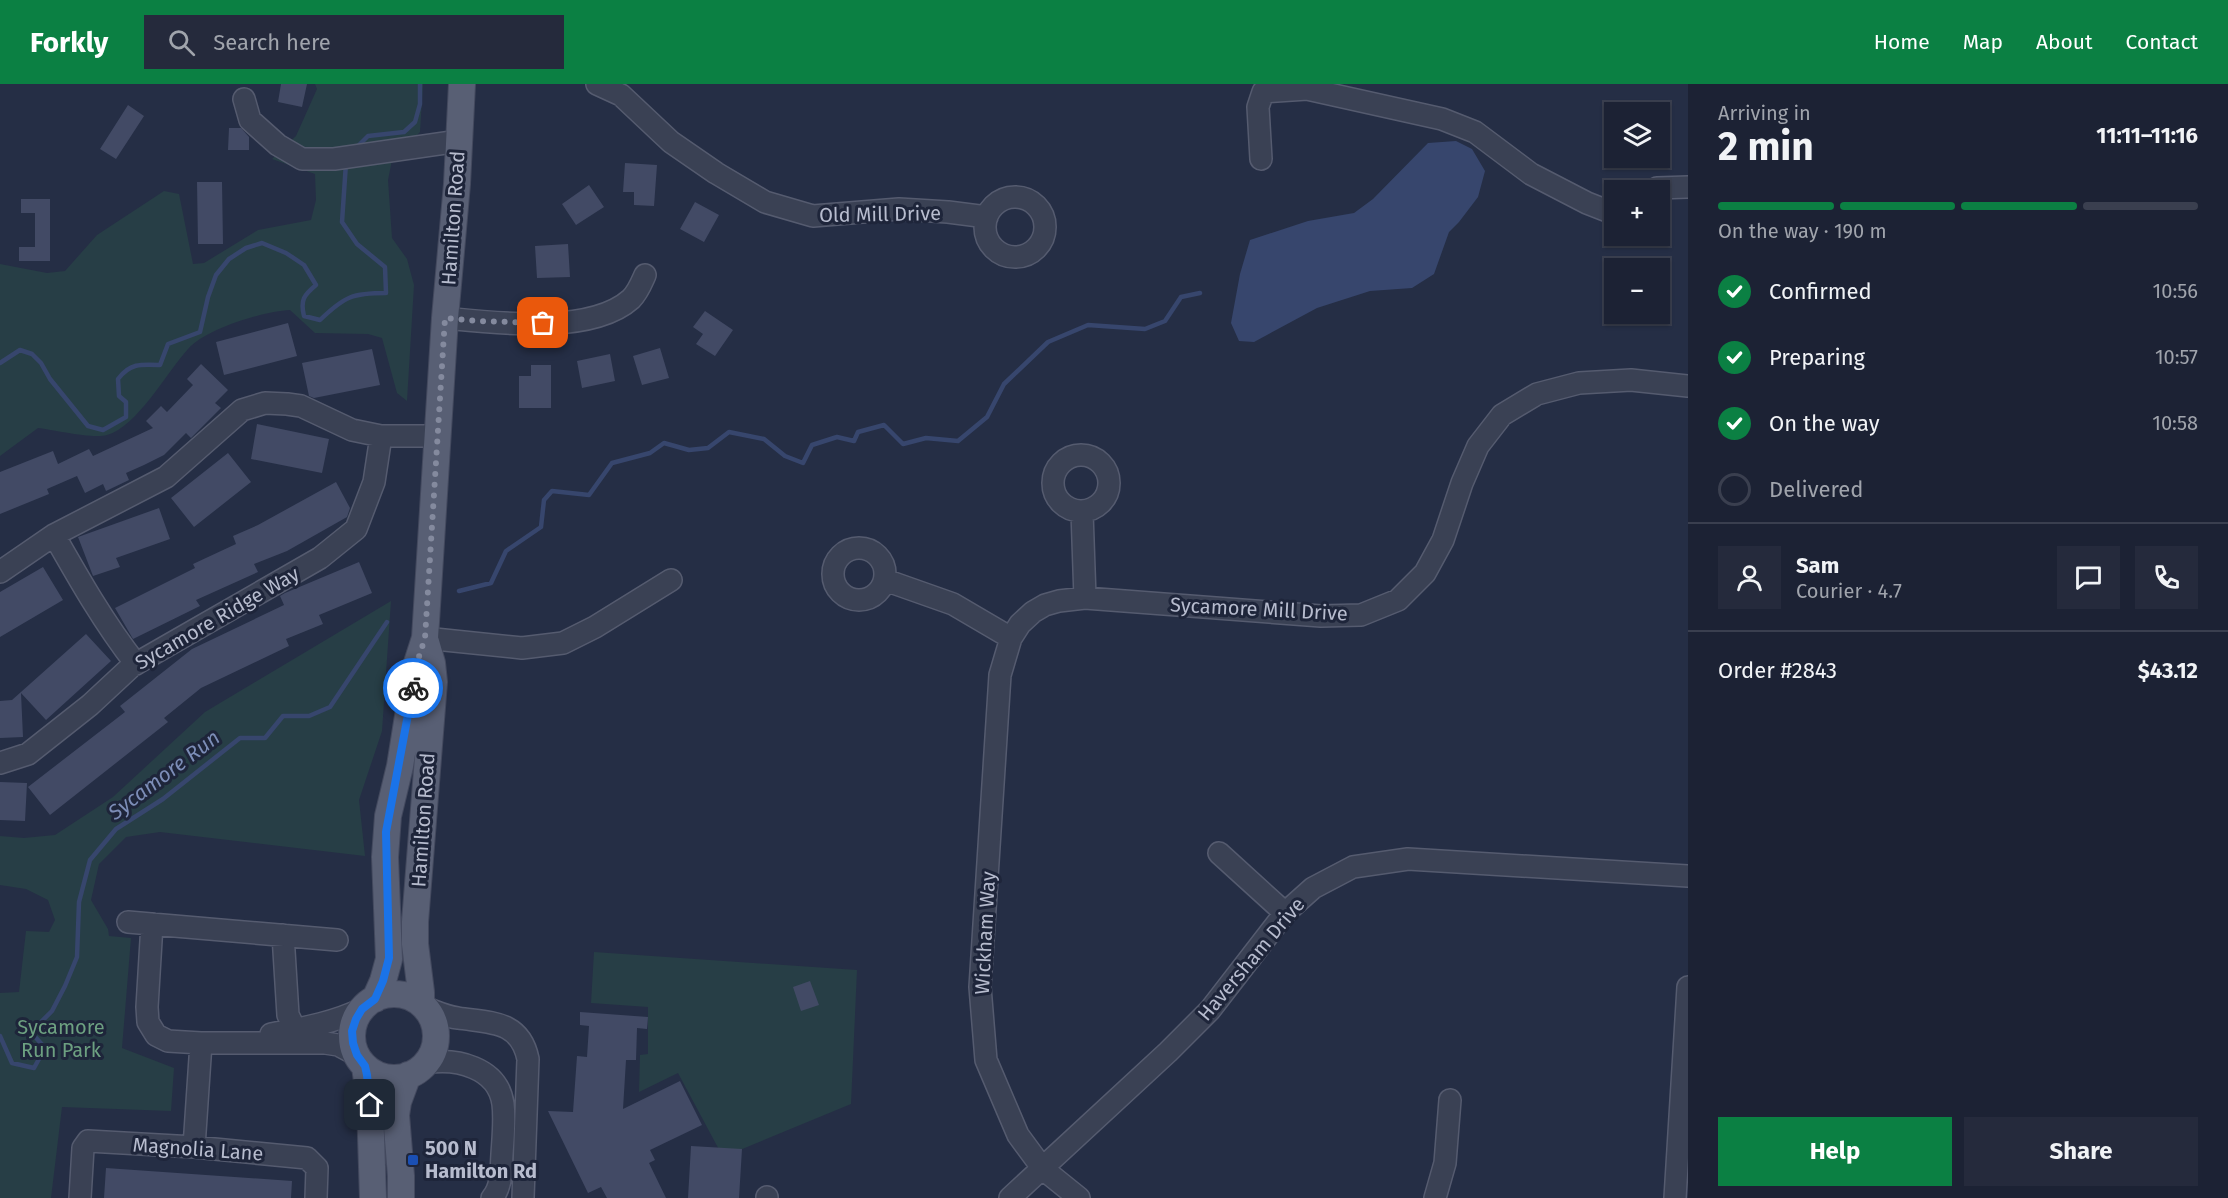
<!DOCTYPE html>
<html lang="en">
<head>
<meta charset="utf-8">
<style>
	:root { --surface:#1c2234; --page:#252a3c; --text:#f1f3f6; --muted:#a0a4ac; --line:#3a3f4f; --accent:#0b8043 }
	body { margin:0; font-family:"Fira Sans",sans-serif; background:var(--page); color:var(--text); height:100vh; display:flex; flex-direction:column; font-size:22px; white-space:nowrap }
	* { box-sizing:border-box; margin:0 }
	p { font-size:20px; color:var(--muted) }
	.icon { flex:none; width:33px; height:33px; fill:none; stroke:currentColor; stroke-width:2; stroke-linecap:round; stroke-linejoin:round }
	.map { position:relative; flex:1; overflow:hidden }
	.drawer { display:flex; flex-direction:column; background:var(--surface); width:540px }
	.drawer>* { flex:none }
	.fabs { position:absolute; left:1604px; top:18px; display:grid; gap:12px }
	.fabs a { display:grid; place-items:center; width:66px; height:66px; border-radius:0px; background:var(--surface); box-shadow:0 2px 4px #0004,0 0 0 2px var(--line); font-size:30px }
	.pin { position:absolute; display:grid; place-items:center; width:51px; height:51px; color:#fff; margin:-26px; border-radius:12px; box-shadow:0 3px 9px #0006 }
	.courier { position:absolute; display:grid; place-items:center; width:60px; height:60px; margin:-30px; border:4px solid #1a73e8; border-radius:50%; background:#fff; color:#222; box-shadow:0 2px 8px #0007 }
	.head em { font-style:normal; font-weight:700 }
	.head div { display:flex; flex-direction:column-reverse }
	.head { display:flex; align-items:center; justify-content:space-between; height:102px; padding:0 30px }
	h1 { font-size:39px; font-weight:700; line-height:45px }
	.bar { display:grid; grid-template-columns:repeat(4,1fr); gap:9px 6px; align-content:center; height:72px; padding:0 30px }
	.bar i { height:8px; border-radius:4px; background:var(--line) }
	.bar .on { background:var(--accent) }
	.bar p { grid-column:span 4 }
	.line { display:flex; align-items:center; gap:15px; padding:0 30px; border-top:2px solid var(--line) }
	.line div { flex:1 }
	.round { display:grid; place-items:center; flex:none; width:63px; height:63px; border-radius:0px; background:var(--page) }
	ol { padding:0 30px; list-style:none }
	li { display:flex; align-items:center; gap:18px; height:66px }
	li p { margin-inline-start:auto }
	li .icon { padding:6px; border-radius:50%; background:var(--accent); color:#fff; stroke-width:4 }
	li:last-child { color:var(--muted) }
	li i { width:33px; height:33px; border:3px solid var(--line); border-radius:50% }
	.action { display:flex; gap:12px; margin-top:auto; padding:12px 30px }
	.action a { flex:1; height:69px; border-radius:0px; background:var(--accent); color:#fff; font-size:24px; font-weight:700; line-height:69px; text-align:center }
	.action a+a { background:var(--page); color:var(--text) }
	header { display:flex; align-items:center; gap:36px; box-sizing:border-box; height:84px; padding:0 30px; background:var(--accent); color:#fff }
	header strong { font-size:28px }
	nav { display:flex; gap:33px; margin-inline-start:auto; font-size:21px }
	.search { width:420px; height:54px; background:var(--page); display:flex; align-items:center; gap:15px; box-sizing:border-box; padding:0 21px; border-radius:0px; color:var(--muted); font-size:22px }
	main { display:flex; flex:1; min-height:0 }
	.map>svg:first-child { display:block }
</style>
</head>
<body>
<header>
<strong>Forkly</strong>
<div class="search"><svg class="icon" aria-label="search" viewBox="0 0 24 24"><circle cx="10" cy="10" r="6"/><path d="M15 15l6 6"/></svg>Search here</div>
<nav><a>Home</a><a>Map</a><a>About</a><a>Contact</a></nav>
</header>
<main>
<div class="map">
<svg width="1688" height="1114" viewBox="0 0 1688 1114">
	<rect width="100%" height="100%" fill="#252e45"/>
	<!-- green -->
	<path fill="#273e46" d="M315 0H423L420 48 392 76 388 96 392 154 407 175 414 201 407 317 397 309 382 254 368 250 315 249 290 226C264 227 206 245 188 265 167 288 137 343 107 351 93 355 54 346 38 344L0 372V180L47 189 65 187 97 151 164 107 179 110 193 180 204 179 258 146 311 136 316 116 315 90 272 75 296 52 317 5Z
		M391 517 382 647 359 716 365 772 160 748 126 753 99 780 91 816 108 845 109 852 131 854 122 964 174 984 171 1027 62 1023 51 1114H0V909L19 908 26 847 49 848 55 836 48 816 26 805 0 801V752L24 754 55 751 113 713 205 628Z
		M594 868 857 886 851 1020 723 1073 678 989 639 1008 640 971 648 970V923L591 919Z"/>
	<!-- water -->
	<path fill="#37466d" d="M1456 57 1472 65 1485 87 1478 113 1459 138 1449 148 1434 190 1412 204 1370 207 1317 224 1254 258 1239 257 1231 239 1240 190 1250 156 1308 137 1354 129 1373 115 1428 59Z"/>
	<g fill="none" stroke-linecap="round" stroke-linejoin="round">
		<!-- stream -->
		<path stroke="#37466d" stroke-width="4.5" d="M357 63 368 52 404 48 415 38 420 20V0
			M0 279 20 266 32 270 41 279 50 295 88 342 103 346 126 333V318L119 312 118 295C130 279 141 280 160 281L168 260 200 248 208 213 216 191 229 175 246 164 262 159 286 169 304 181 316 201C304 211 300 216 304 232L320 236C345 212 353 209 386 209L385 183 357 160 342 138 346 79
			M459 507 491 499 506 467 541 443 544 416 552 407 589 411 612 379 650 369 664 359 689 366 708 364 729 348 764 355 785 372 803 379 812 361 837 353 854 357 858 348 884 341 903 360 926 354 958 357 987 333 1004 300 1048 258 1088 241 1145 245 1165 237 1181 213 1200 209
			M0 952 12 979 34 984 45 964 31 948 52 927 65 902 77 873 79 818 90 776 116 745 163 715 240 654H265L283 632H309L330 623 387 538"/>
	</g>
	<!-- building -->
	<path fill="#424a65" d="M281 0H307L302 23 278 18Z
		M128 21 144 32 116 75 100 65Z
		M229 44H241L249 53V66H228Z
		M625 79 657 81 654 122 634 121V108H623Z
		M197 98H222L223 160H198Z
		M589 101 604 123 576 141 562 120Z
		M21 115H50V177H19V163H35V129H21Z
		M695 118 719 131 704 158 680 145Z
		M568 160 570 193 537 194 535 162Z
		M705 227 733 246 715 272 696 260 703 250 693 243Z
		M288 239 297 272 224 291 216 258Z
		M660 264 669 294 642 301 633 272Z
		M372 265 380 301 314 314 309 312 302 279Z
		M610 270 615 297 582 304 577 277Z
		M201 280 228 306 215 319 221 324 191 354 186 349 164 371 144 381 143 379 144 381 126 389 129 396 106 407 103 400 85 409 77 392 47 405 49 410 0 430V388L53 367 58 380 89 365 93 372 153 344 146 337 161 322 167 328 193 301 187 295Z
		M531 281H551V324H519V292H531Z
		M257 340 329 355 322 389 251 375Z
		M228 369 251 398 194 443 171 414Z
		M336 398 350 424 347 433 287 467 254 480 258 488 196 516 200 522 133 555 115 524 195 484 193 480 236 460 233 452 258 441Z
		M159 424 170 455 116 474 120 483 93 492 78 453Z
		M359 478 372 509 319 531 323 540 286 555 289 562 201 604 164 634 168 638 50 731 28 703 125 628 120 622 192 565 284 521 280 512 285 509Z
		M43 483 63 516 0 553V508Z
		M86 550 111 577 46 636 21 609 23 653 0 654V617L12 616Z
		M0 698 27 699 25 737 0 736Z
		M810 897 819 921 801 927 793 903Z
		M580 928 648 933 647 945 637 944 636 976H626L623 1025 680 997 702 1041 650 1066 655 1076 649 1079 666 1114H607L601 1103 588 1109 548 1027 573 1028 577 972 587 973 589 942 580 941Z
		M691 1062 742 1065 739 1114H688Z
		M106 1084 292 1097 291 1114H104Z"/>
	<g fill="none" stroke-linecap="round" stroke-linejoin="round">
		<!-- minor casing -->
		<g stroke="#555b6f" stroke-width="24">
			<path id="minor" d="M597 0 621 11 671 58 716 89 765 118 813 132 899 125 948 128 987 133
				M244 15 250 36 278 61 302 75H334L459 57
				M1261 75 1258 23 1263 8 1307 5 1442 35 1475 48 1531 90 1587 119 1610 128 1614 127
				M1654 106 1657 104 1688 103
				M985 143a30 30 0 1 1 60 0a30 30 0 1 1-60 0Z
				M445 234C495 239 591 251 631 215 638 208 641 200 645 191
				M1053 399a28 28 0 1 1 56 0a28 28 0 1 1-56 0Z
				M1082 428 1085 514
				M54 451C79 495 104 539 136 580
				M833 490a26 26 0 1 1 52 0a26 26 0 1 1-52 0Z
				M0 488 54 451 166 393 242 326 265 319 287 320 301 322 352 346 381 352H438
				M885 496 953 520 1011 554
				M425 554 522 564 563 559 595 543 671 496
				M0 679 28 670 90 621 132 582 320 474 356 445 374 398 381 352
				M1219 769 1285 829
				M128 838 337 856
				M152 840 147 923 148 938 156 951 168 957 201 959H325L338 961 357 971
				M283 851 288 931 295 945
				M426 924C437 928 447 933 458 934 490 939 520 936 528 975L523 1114
				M271 950C303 944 333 939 362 925
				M426 979C456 974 498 983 503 1020 505 1036 503 1054 502 1070 501 1085 502 1103 492 1114
				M194 1063 201 959
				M80 1114 83 1064 88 1057 194 1063 307 1074 317 1084 316 1114
				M767 1114V1113
				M1010 1114 1168 968 1210 926 1285 829 1313 804 1353 783 1408 775 1688 792
				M1079 1114 1043 1085 1018 1051 986 976 980 903 1000 591 1011 554 1020 540 1033 528 1045 521 1059 517 1085 514 1321 532 1361 531 1398 516 1425 489 1443 456 1462 399 1478 362 1502 331 1537 310 1579 299 1631 296 1688 302
				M1435 1114 1445 1079 1450 1016
				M1675 1114 1688 903"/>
		</g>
		<!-- major casing -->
		<g stroke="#43495e" stroke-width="28">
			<path id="major" d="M352 952a42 42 0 1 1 84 0a42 42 0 1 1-84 0Z
				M375 915 383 897 389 875 385 773 388 732 400 682 416 582 425 554 445 234 457 100 462 0
				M421 919V908L415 860V838L434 598 432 579 426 558
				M365 982 370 1021 373 1114
				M401 1114V1092L396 1031 398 1018 408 991"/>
		</g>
		<!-- minor -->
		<use href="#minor" stroke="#3a4154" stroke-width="21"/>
		<!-- major -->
		<use href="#major" stroke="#585f74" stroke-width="26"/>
	</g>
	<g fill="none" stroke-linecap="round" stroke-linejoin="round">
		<!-- done -->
		<path stroke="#848a9e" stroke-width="6" stroke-dasharray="0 10.8" d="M413 604 416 582 425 554 445 234 479 237 543 239"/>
		<!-- route -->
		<path stroke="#1a73e8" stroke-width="8" d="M370 1021 367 991 365 982 357 971 353 959 352 947 356 935 362 925 375 915 383 897 389 874 386 748 413 604"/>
	</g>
	<!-- markers -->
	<rect fill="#1a4fb4" stroke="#1e253a" stroke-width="2" x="407" y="1070" width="12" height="12" rx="3"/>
	<g text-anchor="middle" stroke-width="6" stroke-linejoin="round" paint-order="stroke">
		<!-- street labels -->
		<g font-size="20" fill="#b7bcce" stroke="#1e253a">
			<text transform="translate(880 130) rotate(-1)" y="7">Old Mill Drive</text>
			<text transform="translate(453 134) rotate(-86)" y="7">Hamilton Road</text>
			<text transform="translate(1259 525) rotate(3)" y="7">Sycamore Mill Drive</text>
			<text transform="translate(217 534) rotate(-30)" y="7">Sycamore Ridge Way</text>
			<text transform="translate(423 736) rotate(-86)" y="7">Hamilton Road</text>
			<text transform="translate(985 849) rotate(-87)" y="7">Wickham Way</text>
			<text transform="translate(1251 875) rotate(-50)" y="7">Haversham Drive</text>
			<text transform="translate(198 1065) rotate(4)" y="7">Magnolia Lane</text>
		</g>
		<!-- park labels -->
		<g font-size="20" fill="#6da081" stroke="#1e253a">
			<text x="61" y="950">Sycamore<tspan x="61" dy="23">Run Park</tspan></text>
		</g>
		<!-- poi labels -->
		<g font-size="20" font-weight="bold" fill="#b7bcce" stroke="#1e253a" text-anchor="start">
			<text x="425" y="1071">500 N<tspan x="425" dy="23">Hamilton Rd</tspan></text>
		</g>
		<!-- water labels -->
		<g font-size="21" font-style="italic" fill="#7c8db7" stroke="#1e253a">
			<text transform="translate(164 691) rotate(-37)" y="7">Sycamore Run</text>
		</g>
	</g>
</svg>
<div class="fabs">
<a><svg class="icon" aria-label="layers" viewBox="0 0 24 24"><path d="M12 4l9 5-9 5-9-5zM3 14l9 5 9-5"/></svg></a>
<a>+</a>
<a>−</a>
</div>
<div class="pin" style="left:543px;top:239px;background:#ea580c"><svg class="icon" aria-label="bag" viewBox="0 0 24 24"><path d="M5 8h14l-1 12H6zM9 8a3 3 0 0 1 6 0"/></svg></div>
<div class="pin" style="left:370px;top:1021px;background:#1f2937"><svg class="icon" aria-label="home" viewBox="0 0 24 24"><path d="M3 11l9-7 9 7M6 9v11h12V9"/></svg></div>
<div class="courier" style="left:413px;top:604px"><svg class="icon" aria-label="bike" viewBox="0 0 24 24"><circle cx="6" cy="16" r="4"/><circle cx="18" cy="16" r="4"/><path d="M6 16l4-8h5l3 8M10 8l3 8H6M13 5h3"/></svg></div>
</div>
<section class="drawer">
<div class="head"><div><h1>2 min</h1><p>Arriving in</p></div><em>11:11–11:16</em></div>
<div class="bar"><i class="on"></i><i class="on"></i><i class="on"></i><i></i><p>On the way · 190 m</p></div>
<ol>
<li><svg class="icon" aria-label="check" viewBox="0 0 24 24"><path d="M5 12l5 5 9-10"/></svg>Confirmed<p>10:56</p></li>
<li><svg class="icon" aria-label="check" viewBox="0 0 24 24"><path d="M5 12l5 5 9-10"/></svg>Preparing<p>10:57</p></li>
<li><svg class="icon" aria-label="check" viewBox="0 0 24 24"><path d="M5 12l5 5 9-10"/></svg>On the way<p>10:58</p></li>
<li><i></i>Delivered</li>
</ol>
<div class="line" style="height:108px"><a class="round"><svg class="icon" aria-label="person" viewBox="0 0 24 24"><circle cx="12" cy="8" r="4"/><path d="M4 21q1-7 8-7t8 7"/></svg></a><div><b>Sam</b><p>Courier · 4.7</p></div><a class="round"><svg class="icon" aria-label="chat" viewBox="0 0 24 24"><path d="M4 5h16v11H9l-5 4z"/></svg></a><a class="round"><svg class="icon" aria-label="phone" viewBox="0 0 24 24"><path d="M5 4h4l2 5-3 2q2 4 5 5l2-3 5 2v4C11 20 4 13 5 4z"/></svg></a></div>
<div class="line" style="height:78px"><div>Order #2843</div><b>$43.12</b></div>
<div class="action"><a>Help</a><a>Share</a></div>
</section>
</main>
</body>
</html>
